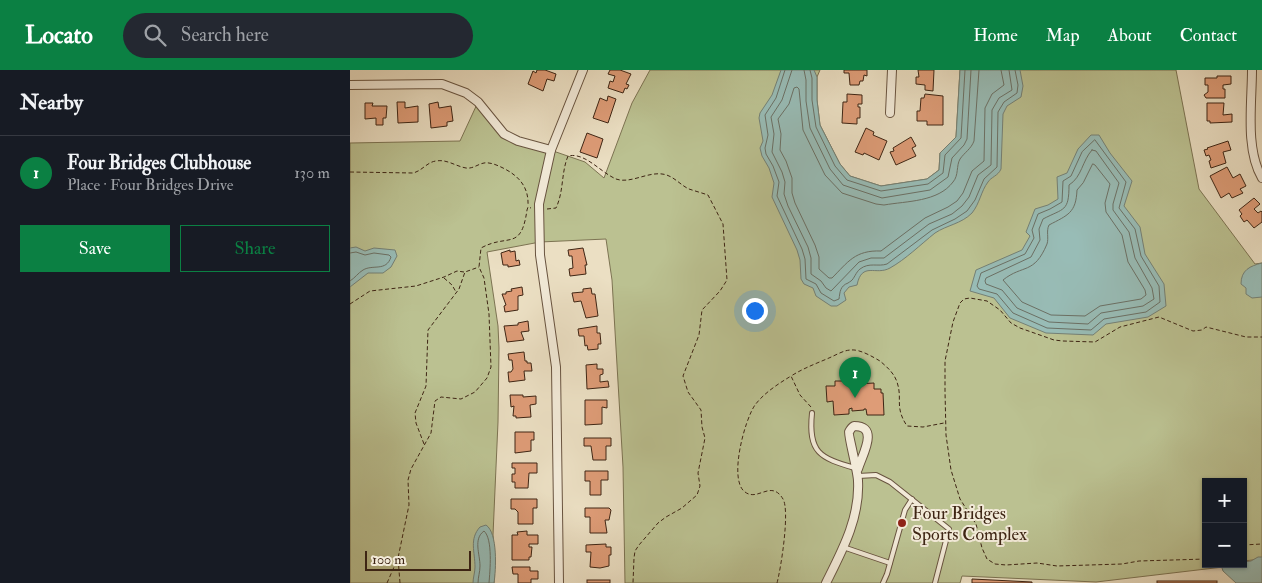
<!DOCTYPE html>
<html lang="en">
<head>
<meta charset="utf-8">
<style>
	:root { --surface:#171b24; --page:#242831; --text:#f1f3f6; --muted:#9ea1a6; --line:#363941; --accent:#0b8043 }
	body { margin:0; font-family:"IM FELL Double Pica",serif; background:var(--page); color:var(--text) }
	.controls { position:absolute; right:15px; bottom:15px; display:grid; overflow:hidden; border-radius:0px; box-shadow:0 1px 4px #0004 }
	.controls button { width:45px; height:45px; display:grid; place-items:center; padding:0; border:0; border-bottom:1px solid var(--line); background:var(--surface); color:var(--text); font:25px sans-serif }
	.scale { position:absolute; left:15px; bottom:12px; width:106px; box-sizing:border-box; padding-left:5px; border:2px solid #3e2514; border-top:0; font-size:14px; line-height:18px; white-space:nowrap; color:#3e2514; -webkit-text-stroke:4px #f2ead8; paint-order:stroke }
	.you { position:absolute; left:404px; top:240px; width:18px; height:18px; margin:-12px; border:4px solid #fff; border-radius:50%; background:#1a73e8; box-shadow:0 0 0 8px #1a73e833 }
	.badge { display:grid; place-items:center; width:32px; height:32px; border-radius:50%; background:var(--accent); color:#fff; font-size:16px; font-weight:700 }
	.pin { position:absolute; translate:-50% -41px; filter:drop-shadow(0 1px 2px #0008) }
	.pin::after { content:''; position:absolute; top:26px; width:18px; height:15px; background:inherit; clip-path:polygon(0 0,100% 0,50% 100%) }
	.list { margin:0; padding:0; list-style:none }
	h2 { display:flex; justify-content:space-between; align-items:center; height:65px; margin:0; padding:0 20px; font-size:21px }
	h2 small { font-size:16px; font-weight:400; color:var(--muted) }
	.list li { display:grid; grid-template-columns:32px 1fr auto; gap:15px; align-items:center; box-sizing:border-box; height:75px; padding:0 20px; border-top:1px solid var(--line) }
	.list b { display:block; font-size:19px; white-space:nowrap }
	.list p { margin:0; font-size:16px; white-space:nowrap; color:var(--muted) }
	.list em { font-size:16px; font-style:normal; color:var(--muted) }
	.actions { display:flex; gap:10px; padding:15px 20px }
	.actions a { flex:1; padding:11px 0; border:1px solid var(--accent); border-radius:0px; text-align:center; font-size:18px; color:var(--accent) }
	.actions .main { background:var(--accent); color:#fff }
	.icon { flex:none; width:28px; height:28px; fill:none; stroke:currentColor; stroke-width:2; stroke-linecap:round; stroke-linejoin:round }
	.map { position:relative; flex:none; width:912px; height:513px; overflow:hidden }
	header { display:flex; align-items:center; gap:30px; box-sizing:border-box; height:70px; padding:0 25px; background:var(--accent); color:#fff }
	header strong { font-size:24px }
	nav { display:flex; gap:28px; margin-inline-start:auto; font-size:18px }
	.search { width:350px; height:45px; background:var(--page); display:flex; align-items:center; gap:12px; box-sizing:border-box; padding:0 18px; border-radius:28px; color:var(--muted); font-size:19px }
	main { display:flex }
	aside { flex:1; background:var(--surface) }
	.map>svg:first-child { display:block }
</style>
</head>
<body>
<header>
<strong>Locato</strong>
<div class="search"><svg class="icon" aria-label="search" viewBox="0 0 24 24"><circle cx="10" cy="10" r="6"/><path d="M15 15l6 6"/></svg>Search here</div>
<nav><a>Home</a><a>Map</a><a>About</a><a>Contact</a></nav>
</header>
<main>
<aside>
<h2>Nearby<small></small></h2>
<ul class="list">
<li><span class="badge">1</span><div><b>Four Bridges Clubhouse</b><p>Place · Four Bridges Drive</p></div><em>130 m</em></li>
</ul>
<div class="actions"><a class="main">Save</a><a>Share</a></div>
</aside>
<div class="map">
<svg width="912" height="513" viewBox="0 0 912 513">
	<rect width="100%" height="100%" fill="#ebdfc3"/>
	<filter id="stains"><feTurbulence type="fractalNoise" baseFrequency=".004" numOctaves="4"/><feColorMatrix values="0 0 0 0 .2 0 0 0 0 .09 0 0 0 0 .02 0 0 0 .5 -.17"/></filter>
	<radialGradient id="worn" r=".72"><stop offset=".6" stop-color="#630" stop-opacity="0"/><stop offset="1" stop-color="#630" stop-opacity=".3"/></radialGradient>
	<path fill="#bbc191" stroke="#7c7352" d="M300 0H470L467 7V30L470 55 490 94 500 106 531 116 577 109 589 100 590 83 606 67 610 0H826L849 119 905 194 912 193V489L893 491V412H856V494H882L873 497 746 512 612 506 610 513H275L273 397 262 210 256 169 190 172 137 182 148 256 149 278 148 352 143 465 145 491 144 513H0V73L110 71 128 32 154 64 235 92 254 108 282 33Z"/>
	<g fill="#98bcb6" stroke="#748075">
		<path d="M431 0H464L467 7V30L470 55 490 94 500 106 531 116 577 109 589 100 590 83 606 67 610 0H670L673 16 671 27 657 36 653 44 651 99C648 106 641 107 638 112 631 121 630 133 622 143 611 154 597 155 585 163 570 175 556 189 540 198 526 206 512 191 507 215L499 217 494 223 496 230 487 236H481L466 226 463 218 454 214 451 209 450 190 447 180 422 127 424 113 419 98 412 86 410 78 413 71 409 48 410 43 422 25Z"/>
		<path d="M741 65H749L760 83 782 111 774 136 790 157 795 184 814 214 816 236 798 247 756 254 743 265 696 263 660 248 644 228 620 221 626 200 672 180 680 166 676 162 685 139 698 135 708 129 707 107 717 103 728 79Z"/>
		<path d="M6 177 15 181 24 178 45 180 47 186 41 197 33 203H18L0 217V178Z"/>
		<path d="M912 193V227L902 228 896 224V218L891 214C891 200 900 196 912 193Z"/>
		<path d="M136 455C148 463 146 500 144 513H123C123 508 125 502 125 497 125 482 119 469 130 457Z"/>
		<path d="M908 487H912V513H886L873 501 872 498 874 494H893V492L901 491Z"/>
	</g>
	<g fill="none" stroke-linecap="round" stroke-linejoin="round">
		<g stroke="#6b7065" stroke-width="1">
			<path d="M435 0 426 28 415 45 418 65 415 78 416 84 423 96 429 112 427 126 452 179 455 189 456 209 466 214 471 223 484 231 489 229C490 222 490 216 498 213 499 212 500 212 501 211 504 209 506 202 510 199 519 192 528 197 537 194L582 160 605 149 617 141 625 130 634 109 647 97 648 42 654 32 667 23 668 15 665 0"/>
			<path d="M442 0 432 30 421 47 424 64 422 82 432 102 435 112 434 124 438 136 458 177 461 188V204L471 211 476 218 481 221 509 192 521 188H534L579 154 602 144 612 136 619 127 628 105 641 95 642 40 649 28 662 20 659 0"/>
			<path d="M454 0 456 10V31L460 58 480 99 493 115 532 128 580 120 598 107 602 88 614 75 617 69 621 0"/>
			<path d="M460 0 462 8V30L466 57 485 96 497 110 531 121 578 114 593 103 595 85 611 68 615 0"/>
			<path d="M629 0 624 71C621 79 615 82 610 89 606 96 609 105 603 112 588 132 557 131 534 135L526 134 492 123 475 105 453 60 449 19 447 17 444 18 439 34 428 49 431 64 430 80 436 91 442 108V123L445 133 465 175 469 187V199L479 208H482C498 192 505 180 531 181L575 148 598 137 607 131 613 123 622 101 634 91 635 38 642 24 654 15 651 0"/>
			<path d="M745 70 776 112 769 138 785 159 791 186 809 216 810 232 796 242 754 249 741 260 697 258 663 243 647 224 629 219 627 216 631 203 675 184 684 168 682 160 688 144 700 139 712 132 713 111 721 106 732 82Z"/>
			<path d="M742 80 746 81 769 113 763 134V140L779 162 785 188 802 218 804 229 793 236 751 243 738 254 699 252 667 238 652 220 636 214 635 211 636 208 681 187 690 170 689 159 693 149C714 138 719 142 719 115 732 107 732 91 742 80Z"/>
			<path d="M743 94 745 95 760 114 755 133 756 142 772 165 778 192 795 220 796 225 791 229 750 236 735 246 701 245 672 232 653 210C673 194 684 205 697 174 699 168 696 161 699 155 718 145 726 143 727 120L733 113Z"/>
			<path d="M0 183 6 182 15 185 24 183 39 185 41 187C36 202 23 194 13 200 8 203 5 208 0 211"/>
			<path d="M128 513C128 507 130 502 130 496 130 484 123 469 134 461 143 469 140 501 139 513"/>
		</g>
	</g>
	<g fill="#de9c77" stroke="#3e2514">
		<path d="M187 0H195L206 4 204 11 197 9 193 21 178 14 183 1 186 3Z"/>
		<path d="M260 0H270L281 4 276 14 279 15 277 19 275 18 273 23 258 18 260 11 263 12 265 6 258 4Z"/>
		<path d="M494 0H517V6L514 5 513 11H510L509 15H500L499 3H494Z"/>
		<path d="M568 0H584L583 21 575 20V15L566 14V7H569Z"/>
		<path d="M867 6H881V14L873 15V19H875V28H856L854 25 858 22V15H855V8H867Z"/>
		<path d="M497 24 512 25V34H508V37H510V48H507V54L492 53 493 32H497Z"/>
		<path d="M575 24 593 26V55H577V51H567V41H570L571 28H574Z"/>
		<path d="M258 26 266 29 258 53 243 48 250 28 257 31Z"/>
		<path d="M47 32H55V38L68 36V52L48 53Z"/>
		<path d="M88 32 89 38 101 36 103 51 97 52V56L81 58 79 34Z"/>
		<path d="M15 33H23L22 36H37L36 48H33V55H26V48L15 49Z"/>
		<path d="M857 33H874L873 45 882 44V52L860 53V51H857Z"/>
		<path d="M516 58 524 62 523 65 537 71 529 90 514 83 513 85 505 82Z"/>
		<path d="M237 63 253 69 247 88 230 82Z"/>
		<path d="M561 67 566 76 562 78 566 86 546 95 540 82 544 81 543 78Z"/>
		<path d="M878 71 881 80 873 82 876 93 861 98 859 91 861 90 859 85 856 86 854 80 858 79 857 78Z"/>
		<path d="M877 97 883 108 890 104 896 116 890 119 893 123 882 128 879 123 871 128 860 106Z"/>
		<path d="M904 128 910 134 904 139 908 143 911 141 912 142V152L904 158 897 150 894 152 890 146 892 144 889 140Z"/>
		<path d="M233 178 237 195H235L236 204 220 206 219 199 223 198 222 186H219L218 180Z"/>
		<path d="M160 180V182L165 181 166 191 169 190 170 195 158 197V195H153L151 183Z"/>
		<path d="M172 217 173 225 168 226V240L155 242 154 236 156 235 152 224H156V222L162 221 161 219Z"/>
		<path d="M241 218 242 224H245L248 246 236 248 231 231 224 232 222 223 233 222V219Z"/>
		<path d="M178 251 179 261 171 262 174 270 157 272 154 256 168 255V253Z"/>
		<path d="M247 256V263H250L251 274H248V279L238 280 237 275 235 276 234 266H229L228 259Z"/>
		<path d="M174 282 175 291H177V293H181L182 301H174L175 310 159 312 158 302H161L163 299 162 290H159L158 284Z"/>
		<path d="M247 294V299H253V304L250 305V312L258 311 259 317 237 319 236 295Z"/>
		<path d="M485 311H506V314L524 313V319H531V323H533L534 345H517L516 339H514V340L502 341V338L499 339V344L484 345 483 331 477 332 476 316H485Z"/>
		<path d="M160 325H173V327L186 326V334L180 335 181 347 166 348V346H163L164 336 161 337Z"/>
		<path d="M235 330H257V338L252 337V354L235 355Z"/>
		<path d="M165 362H184V370H181V381L165 383Z"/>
		<path d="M234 368H261V376H256V390H243L241 376H234Z"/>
		<path d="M162 393H187V403H179L178 418H165V412H162V404H165V398H162Z"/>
		<path d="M235 401H258V410H251V425H240V411H235Z"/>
		<path d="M161 429H187V438H183V454H168V442L165 439H161Z"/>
		<path d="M235 438H259L261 440 259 450H255L257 463H240V447H235Z"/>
		<path d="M177 461V465H188V474H179V477H182L181 487H179V490H162V465H168L167 462Z"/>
		<path d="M256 474V477H261V485H259V496L250 498 240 497 241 482H236V475Z"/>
		<path d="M162 497H180V501H188V509H181V513H168V504H163Z"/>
		<path d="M622 509 682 512V513H622Z"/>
		<rect x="237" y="510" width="23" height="3"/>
		<rect x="807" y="511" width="60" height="2"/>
	</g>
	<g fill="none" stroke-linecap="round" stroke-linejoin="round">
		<g stroke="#695440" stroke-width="6">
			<g id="service">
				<path d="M462 343C458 383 470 388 505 398"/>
				<path d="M508 406 526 405 540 412 599 459 585 513"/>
				<path d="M493 477 540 493"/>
				<path d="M533 513 537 504 555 440 562 429"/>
			</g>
		</g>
		<g stroke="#695440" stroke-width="10">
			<g id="minor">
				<path d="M902 0C902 33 895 79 912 108"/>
				<path d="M0 15 92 14 116 23 128 32 154 64 168 71 201 80"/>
				<path d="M540 43 542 0"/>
				<path d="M209 513 206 297 190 185 189 134 201 80 233 0"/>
				<path d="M476 513C492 481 510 448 508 411 508 402 498 365 499 362 500 360 502 357 504 356 530 356 512 385 508 399"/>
			</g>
		</g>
		<g stroke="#3e2514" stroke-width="1" stroke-dasharray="4 2.5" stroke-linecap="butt">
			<path d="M0 102 63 103C72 101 77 92 86 91 97 89 105 96 116 98 123 99 128 94 134 93 140 92 147 95 153 98 169 106 179 117 178 136"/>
			<path d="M197 139 206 138C214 121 211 103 218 86 235 82 250 102 266 109 280 114 297 102 312 104 323 105 330 115 339 119 345 121 352 123 358 125L373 154 377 210 370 221 352 240 349 265 333 306 338 322 351 340 352 357 355 368 348 403 350 416 347 425 340 431 332 438 316 447 308 453 289 475 285 481 284 488 283 513"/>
			<path d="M94 208 102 215 106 222"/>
			<path d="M0 234 20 221 66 216 94 207 107 201 114 202"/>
			<path d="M461 337 450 325 441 306C454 298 465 294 479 288 486 285 494 280 501 280 510 279 523 287 530 291 537 297 544 303 547 312 553 330 544 336 557 356L573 357 594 353"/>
			<path d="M74 374 66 353 65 343 76 316 78 260 109 219 115 202 129 197"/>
			<path d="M893 475 912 474"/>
			<path d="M856 489 789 491 772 494 707 496 687 493 656 495 645 494 637 489 632 478 626 454 610 429 601 400 596 365 595 321V291L603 252 610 233 614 229 620 228 637 231 650 240 661 253 670 258 704 270 713 271 745 272 770 257 809 247 843 261 852 260 856 257 896 267H912"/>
			<path d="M37 513 48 488"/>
			<path d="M50 513 48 488 59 435 58 410 61 399 81 363 85 331 91 327 111 329 125 322 137 308 141 297 139 244 134 208 129 197 131 178C158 163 171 182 177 140L178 137 181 138"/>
			<path d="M427 513C431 498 440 441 433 429 421 409 408 432 395 422 378 410 395 349 405 335 414 323 428 314 441 306"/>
		</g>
		<use href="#service" stroke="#f2ead8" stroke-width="4"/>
		<use href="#minor" stroke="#f2ead8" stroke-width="8"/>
	</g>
	<circle fill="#8f2418" stroke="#f2ead8" stroke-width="2" cx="552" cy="453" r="5"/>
	<g text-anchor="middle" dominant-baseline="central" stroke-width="4" stroke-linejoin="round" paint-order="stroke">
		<g font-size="18" fill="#3e2514" stroke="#f2ead8" text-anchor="start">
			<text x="562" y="443">Four Bridges<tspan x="562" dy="21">Sports Complex</tspan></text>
		</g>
	</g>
	<rect width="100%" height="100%" filter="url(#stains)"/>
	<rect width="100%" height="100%" fill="url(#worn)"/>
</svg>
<div class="controls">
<button>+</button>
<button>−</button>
</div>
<div class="scale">100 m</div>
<div class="you"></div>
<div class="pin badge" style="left:505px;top:328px">1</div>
</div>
</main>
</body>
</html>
